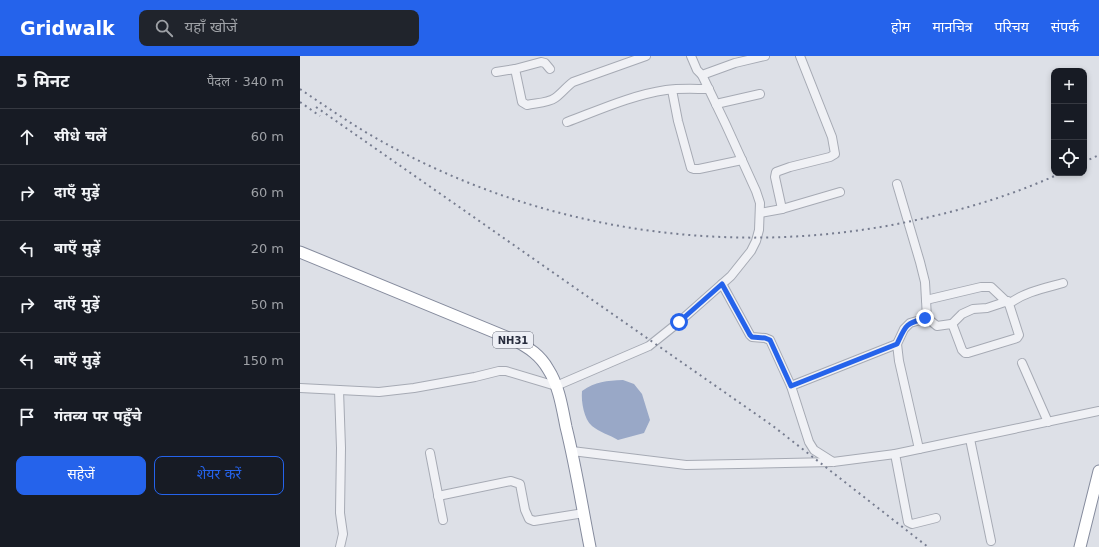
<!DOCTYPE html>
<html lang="hi">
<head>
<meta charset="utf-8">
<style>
	:root { --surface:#171b24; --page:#20242c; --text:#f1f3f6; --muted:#9ea1a6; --line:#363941; --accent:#2563eb }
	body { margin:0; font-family:"DejaVu Sans","Noto Sans Devanagari",sans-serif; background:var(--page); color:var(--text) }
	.controls { position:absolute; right:12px; top:12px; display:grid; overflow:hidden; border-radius:8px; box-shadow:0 2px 6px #0003 }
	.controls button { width:36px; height:36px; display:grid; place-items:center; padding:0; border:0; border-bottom:1px solid var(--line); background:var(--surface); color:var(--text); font:20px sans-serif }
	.stop { position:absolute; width:12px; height:12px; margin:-9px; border:3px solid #2563eb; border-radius:50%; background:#fff }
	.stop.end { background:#2563eb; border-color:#fff; box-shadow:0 1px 4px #0008 }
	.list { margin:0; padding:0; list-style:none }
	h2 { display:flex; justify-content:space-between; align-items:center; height:52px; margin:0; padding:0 16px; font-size:17px }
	h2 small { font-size:13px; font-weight:400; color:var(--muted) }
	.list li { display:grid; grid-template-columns:26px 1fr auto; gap:12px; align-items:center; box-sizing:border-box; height:56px; padding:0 16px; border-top:1px solid var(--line) }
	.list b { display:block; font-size:15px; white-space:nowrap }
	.list em { font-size:13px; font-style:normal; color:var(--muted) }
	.actions { display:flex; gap:8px; padding:12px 16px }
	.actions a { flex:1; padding:9px 0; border:1px solid var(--accent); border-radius:8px; text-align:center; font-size:14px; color:var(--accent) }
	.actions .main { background:var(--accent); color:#fff }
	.icon { flex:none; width:22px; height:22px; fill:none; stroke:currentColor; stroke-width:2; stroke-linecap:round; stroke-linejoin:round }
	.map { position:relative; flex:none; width:799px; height:491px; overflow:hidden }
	header { display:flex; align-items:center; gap:24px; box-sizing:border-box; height:56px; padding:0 20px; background:var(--accent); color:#fff }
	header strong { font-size:19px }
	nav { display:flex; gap:22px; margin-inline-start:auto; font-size:14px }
	.search { width:280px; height:36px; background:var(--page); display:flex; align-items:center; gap:10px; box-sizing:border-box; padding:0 14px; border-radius:8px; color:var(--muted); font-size:15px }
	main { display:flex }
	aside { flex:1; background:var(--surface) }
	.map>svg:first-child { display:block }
</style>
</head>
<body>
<header>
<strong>Gridwalk</strong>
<div class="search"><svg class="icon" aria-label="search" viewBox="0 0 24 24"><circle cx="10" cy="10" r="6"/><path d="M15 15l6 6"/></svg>यहाँ खोजें</div>
<nav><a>होम</a><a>मानचित्र</a><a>परिचय</a><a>संपर्क</a></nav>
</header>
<main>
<aside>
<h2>5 मिनट<small>पैदल · 340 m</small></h2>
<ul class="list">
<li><svg class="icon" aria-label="ahead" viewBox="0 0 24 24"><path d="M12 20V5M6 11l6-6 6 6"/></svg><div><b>सीधे चलें</b></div><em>60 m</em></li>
<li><svg class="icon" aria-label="right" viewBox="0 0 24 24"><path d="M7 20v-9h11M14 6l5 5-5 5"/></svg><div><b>दाएँ मुड़ें</b></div><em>60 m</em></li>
<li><svg class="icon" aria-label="left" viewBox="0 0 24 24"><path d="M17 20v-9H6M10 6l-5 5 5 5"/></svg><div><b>बाएँ मुड़ें</b></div><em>20 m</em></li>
<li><svg class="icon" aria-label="right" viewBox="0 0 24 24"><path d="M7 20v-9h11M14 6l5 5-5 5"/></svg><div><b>दाएँ मुड़ें</b></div><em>50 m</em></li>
<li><svg class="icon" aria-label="left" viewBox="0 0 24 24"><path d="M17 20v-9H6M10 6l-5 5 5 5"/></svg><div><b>बाएँ मुड़ें</b></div><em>150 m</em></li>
<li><svg class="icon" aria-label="arrive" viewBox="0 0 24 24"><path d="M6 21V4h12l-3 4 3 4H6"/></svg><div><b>गंतव्य पर पहुँचे</b></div></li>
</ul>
<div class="actions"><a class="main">सहेजें</a><a>शेयर करें</a></div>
</aside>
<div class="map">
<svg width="799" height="491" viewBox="0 0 799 491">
	<rect width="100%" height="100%" fill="#dde0e7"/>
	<path fill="#99a8c7" d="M323 324 334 328 342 338 350 364 344 377 318 384C310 379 299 376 292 370 284 363 281 346 282 335 296 325 306 325 323 324Z"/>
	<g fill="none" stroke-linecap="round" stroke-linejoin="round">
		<g stroke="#a6aab4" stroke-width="10">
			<g id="minor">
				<path d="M391 0 397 14 402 19 435 7 465 0"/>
				<path d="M215 13 241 6 245 7 250 13"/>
				<path d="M196 16 215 13 222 46 227 49C236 47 248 47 255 42 262 37 266 31 273 26L346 0"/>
				<path d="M372 34 378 65 391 112 394 113H399L442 104"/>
				<path d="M416 48 460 38"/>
				<path d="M267 66C299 54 332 39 366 34 380 32 395 33 409 33"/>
				<path d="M597 128 620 206 625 226 627 262"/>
				<path d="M482 153 475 121 476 116 490 111 530 101 535 98 532 81 500 0"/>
				<path d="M460 157 482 153 540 136"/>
				<path d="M422 228 450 279 452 281 465 282 470 284 491 330"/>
				<path d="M626 244 681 231H691L709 248"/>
				<path d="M652 268 662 258 673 253 687 252 708 245"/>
				<path d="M722 307 748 366"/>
				<path d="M0 332 79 336 114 332 175 321 199 315H206L256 330 349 290 379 266 431 220 451 195 456 185 459 174 460 147 456 135 426 69 402 19"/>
				<path d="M39 334 41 392 40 457 43 478 40 491"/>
				<path d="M670 383 691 485"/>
				<path d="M619 393 599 305 597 288 604 273 610 267 627 262 637 270 651 268 653 270 662 294 665 297H668L717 282 719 279 718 276 709 248C724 236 745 232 763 227"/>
				<path d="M272 395 386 409 533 406 595 398 799 355"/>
				<path d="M130 397 143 464"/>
				<path d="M595 398 608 466 612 468 636 462"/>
				<path d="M533 406 514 394 509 386 491 330 597 288"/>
				<path d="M138 440 211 425 220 428 225 454 229 463 234 465 284 457"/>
			</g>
		</g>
		<g stroke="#858b9d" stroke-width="13">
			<g id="highway">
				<path d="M0 196 216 285C229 292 240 299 248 313 259 330 262 351 266 371 276 411 282 451 290 491"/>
				<path d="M780 491 799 415"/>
			</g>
		</g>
		<use href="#minor" stroke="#f0f1f5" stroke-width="8"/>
		<use href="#highway" stroke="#fff" stroke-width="11"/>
		<g stroke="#777d90" stroke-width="2" stroke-dasharray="2 4" stroke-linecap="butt">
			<path d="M0 33C22 48 44 63 67 77 226 170 411 202 592 169 649 158 707 142 761 117"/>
			<path d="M0 46 20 60"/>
			<path d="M16 51 473 370 628 491"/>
			<path d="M784 106 799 99"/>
		</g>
	</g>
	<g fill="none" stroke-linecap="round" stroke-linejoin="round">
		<path stroke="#2563eb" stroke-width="5" d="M379 266 422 228 450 279 452 281 465 282 470 284 491 330 597 288C606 269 605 268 625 262"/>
	</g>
	<g text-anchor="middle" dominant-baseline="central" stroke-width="3.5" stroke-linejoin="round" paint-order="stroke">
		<rect fill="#edeff5" stroke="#626674" stroke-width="1" x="193" y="276" width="40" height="16" rx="3"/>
		<g font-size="10" font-weight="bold" fill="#272c3d">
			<text x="213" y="284">NH31</text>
		</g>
	</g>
</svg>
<div class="controls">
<button>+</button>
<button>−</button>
<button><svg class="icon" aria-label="locate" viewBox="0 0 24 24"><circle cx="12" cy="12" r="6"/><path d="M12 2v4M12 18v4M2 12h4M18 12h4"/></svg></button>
</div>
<div class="stop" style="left:379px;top:266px"></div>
<div class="stop end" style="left:625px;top:262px"></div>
</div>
</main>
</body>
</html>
